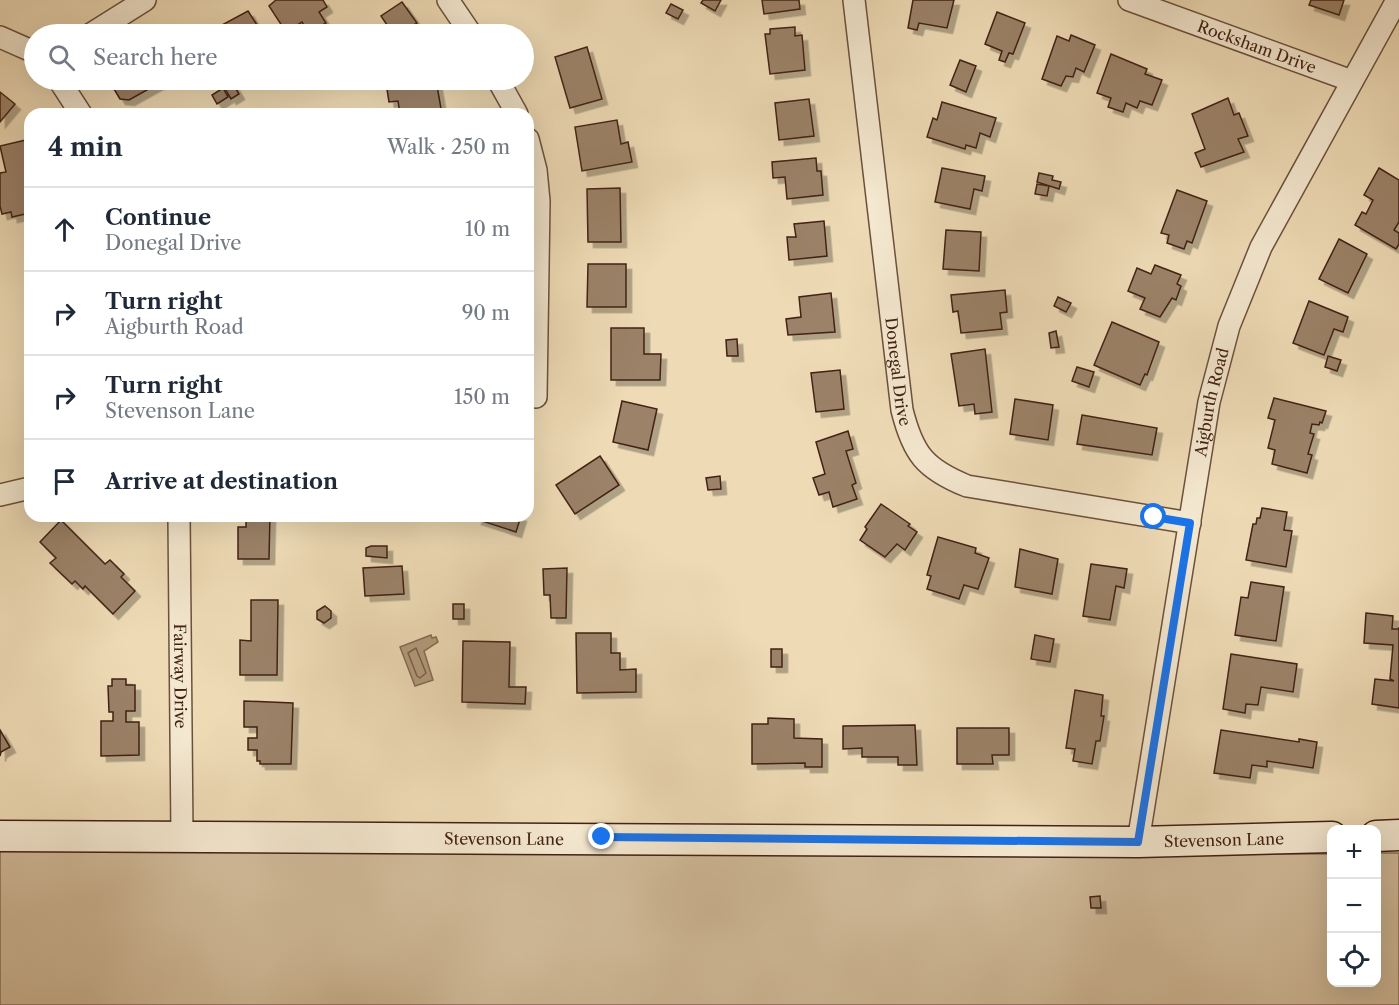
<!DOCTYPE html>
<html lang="en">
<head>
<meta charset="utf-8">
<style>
	:root { --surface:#fff; --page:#f6f6f7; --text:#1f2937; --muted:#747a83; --line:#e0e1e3 }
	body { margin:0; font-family:"Libre Caslon Text",serif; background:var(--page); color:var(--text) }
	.controls { position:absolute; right:18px; bottom:18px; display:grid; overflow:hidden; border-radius:12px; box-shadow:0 6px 24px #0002 }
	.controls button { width:54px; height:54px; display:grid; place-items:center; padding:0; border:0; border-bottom:2px solid var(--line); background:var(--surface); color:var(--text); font:30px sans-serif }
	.stop { position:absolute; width:18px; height:18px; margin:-14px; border:4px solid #1a73e8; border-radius:50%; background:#fff }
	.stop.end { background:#1a73e8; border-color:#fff; box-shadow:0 2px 6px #0008 }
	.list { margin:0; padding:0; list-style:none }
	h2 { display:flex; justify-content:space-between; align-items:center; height:78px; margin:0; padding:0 24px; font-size:26px }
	h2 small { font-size:20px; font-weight:400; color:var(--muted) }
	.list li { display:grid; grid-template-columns:39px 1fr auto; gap:18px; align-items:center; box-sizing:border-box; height:84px; padding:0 24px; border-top:2px solid var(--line) }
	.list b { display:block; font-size:22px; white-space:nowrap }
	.list p { margin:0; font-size:20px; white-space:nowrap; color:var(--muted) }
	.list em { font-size:20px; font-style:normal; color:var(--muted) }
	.icon { flex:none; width:33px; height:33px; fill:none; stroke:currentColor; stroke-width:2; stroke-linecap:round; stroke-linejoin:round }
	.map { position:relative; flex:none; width:1399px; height:1005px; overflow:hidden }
	.search { position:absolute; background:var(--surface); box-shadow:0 6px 24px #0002; left:24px; top:24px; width:510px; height:66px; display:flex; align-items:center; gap:15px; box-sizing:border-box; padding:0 21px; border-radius:33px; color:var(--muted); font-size:22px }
	.panel { position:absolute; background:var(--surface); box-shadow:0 6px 24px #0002; left:24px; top:108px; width:510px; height:414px; border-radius:18px }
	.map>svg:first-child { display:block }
</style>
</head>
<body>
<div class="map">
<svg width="1399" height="1005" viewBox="0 0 1399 1005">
	<defs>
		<filter id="shadow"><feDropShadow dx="5.5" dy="5.5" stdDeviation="0" flood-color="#0004"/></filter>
	</defs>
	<rect width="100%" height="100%" fill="#eedbb6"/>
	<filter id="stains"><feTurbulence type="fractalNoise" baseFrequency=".00333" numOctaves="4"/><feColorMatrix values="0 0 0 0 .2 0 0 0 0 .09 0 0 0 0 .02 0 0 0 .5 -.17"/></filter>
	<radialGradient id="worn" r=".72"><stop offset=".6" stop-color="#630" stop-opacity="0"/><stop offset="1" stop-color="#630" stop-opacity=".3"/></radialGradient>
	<path fill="#d1bb9a" stroke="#8a6e57" stroke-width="1.5" d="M0 850 1331 854 1332 982H1376L1377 853H1399V1005H0Z"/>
	<path fill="#b49c7f" stroke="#866b54" stroke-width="1.5" d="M431 635 432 638 436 637 438 642 424 651 433 680 415 686 400 647Z"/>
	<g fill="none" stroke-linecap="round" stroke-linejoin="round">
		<path stroke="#7b5e4a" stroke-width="1.5" d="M416 648 426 673 420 678 417 676 408 653Z"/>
	</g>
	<g fill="#9b8268" stroke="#422114" stroke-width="1.5" filter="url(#shadow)">
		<path d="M276 0H323L327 7 319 12 326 23 309 33 302 22 286 32 269 6Z"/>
		<path d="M703 0H721L715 11 701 3Z"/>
		<path d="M762 0H799L800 9 764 14Z"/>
		<path d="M913 0H954L947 28 919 23 917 30 908 28Z"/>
		<path d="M1311 0H1344L1339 15 1309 5Z"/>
		<path d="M402 2 417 23 400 34H393L381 16Z"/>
		<path d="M671 4 683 10 678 19 666 13Z"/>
		<path d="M248 11 263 34H211L221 28 220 26Z"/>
		<path d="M997 12 1025 23 1013 54 1009 53 1005 62 999 60 1002 51 985 44Z"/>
		<path d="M795 27V36L802 35 805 70 770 74 765 34H770V29Z"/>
		<path d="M1071 35 1095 45 1084 72 1076 68 1073 77 1066 76 1061 86 1042 79 1057 36 1069 41Z"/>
		<path d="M587 47 602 99 570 108 555 57Z"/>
		<path d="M1111 54 1147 69 1145 74 1162 80 1152 105 1140 101 1137 108 1126 103 1123 112 1108 107 1111 98 1097 93Z"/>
		<path d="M960 60 976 66 966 92 950 85Z"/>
		<path d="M115 80H165L129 100 120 99 114 89Z"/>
		<path d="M404 80H436L442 114H400L398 101 389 102 386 83Z"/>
		<path d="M232 82 239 94 231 99 224 87Z"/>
		<path d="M223 88 228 97 217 104 212 95Z"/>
		<path d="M0 92 15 104 0 122Z"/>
		<path d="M1228 98 1234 115 1239 113 1248 136 1238 139 1244 152 1201 167 1195 153 1205 149 1192 114Z"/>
		<path d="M809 99 814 136 779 140 775 103Z"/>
		<path d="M942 102 996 118 990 137 980 133 976 148 966 145 965 149 927 137 933 118 937 120Z"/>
		<path d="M617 120 621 144 628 142 632 162 582 171 575 127Z"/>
		<path d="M30 139V213L12 217 11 212 2 214 0 206V173L6 172 0 146Z"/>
		<path d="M816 158 817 171H821L823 195 787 199 785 177 773 178 772 162Z"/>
		<path d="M942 168 985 176 982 191 974 189 970 209 935 202Z"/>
		<path d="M1379 168 1399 180V222L1394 230 1399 233V244L1396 249 1355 225 1362 212 1366 214 1373 200 1364 195Z"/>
		<path d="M1039 173 1053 176 1052 180 1061 182 1059 189 1037 182Z"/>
		<path d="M1037 184 1049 186 1047 196 1035 194Z"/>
		<path d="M620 188 621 242H588L587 189Z"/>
		<path d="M1177 190 1207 201 1192 243 1187 241 1184 249 1167 243 1169 235 1161 233Z"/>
		<path d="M824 221 827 256 789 260 787 237H796L794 224Z"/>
		<path d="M946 230 981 232 979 271 943 269Z"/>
		<path d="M1339 239 1367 254 1348 293 1319 279Z"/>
		<path d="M588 264H626V307H587Z"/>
		<path d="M1155 265 1181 275 1177 284 1181 286 1176 300 1172 298 1160 317 1140 309 1145 298 1128 291 1137 268 1151 274Z"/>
		<path d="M1005 290 1007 312 1000 313 1002 329 961 333 958 311 953 312 951 295Z"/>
		<path d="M831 293 835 332 788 335 786 319 801 317 799 297Z"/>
		<path d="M1058 297 1071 303 1066 312 1054 306Z"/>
		<path d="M1309 301 1348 317 1343 332 1334 329 1324 355 1293 343Z"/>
		<path d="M1112 322 1159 342 1147 375 1145 374 1140 385 1094 365Z"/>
		<path d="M611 328H644V354H661L660 380H611Z"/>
		<path d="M1056 331 1059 347 1051 348 1049 333Z"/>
		<path d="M737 339 738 356H727L726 340Z"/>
		<path d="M985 349 992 412 975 414 974 404 959 406 951 354Z"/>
		<path d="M1328 356 1341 360 1337 371 1325 367Z"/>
		<path d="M1077 367 1094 372 1089 387 1072 381Z"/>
		<path d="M840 370 844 409 816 412 811 373Z"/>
		<path d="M1274 398 1326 411 1322 423 1320 422 1319 425 1312 424 1310 433 1314 434 1308 454 1312 455 1307 473 1272 464 1275 450 1268 448 1275 420 1268 418Z"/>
		<path d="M1015 399 1053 405 1048 440 1010 434Z"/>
		<path d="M622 401 657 409 648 450 613 442Z"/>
		<path d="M1082 415 1157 428 1152 455 1077 444Z"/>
		<path d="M848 431 853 449 846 451 856 483 852 485 857 499 833 507 829 492 819 495 813 478 825 474 816 442Z"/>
		<path d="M600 456 619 485 575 514 556 485Z"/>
		<path d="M720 476 721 489 708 490 706 478Z"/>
		<path d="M881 504 910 524 908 526 917 532 905 550 897 544 885 557 860 540 867 529 865 527Z"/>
		<path d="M1262 508 1287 512 1284 530 1292 531 1286 567 1246 560 1253 524H1256L1257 518H1260Z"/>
		<path d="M246 516H270L269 559H238V527H246Z"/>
		<path d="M477 516H521L516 532 476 519Z"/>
		<path d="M61 520 105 564 110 560 124 574 121 577 135 591 113 614 85 586 83 589 75 581 72 584 50 563 56 558 40 542Z"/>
		<path d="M938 537 976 548 975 553 989 558 978 589 964 585 959 599 927 589 931 576 927 575Z"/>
		<path d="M371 546H387V558L366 556V548Z"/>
		<path d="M1020 549 1058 559 1052 594 1015 587Z"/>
		<path d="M1091 564 1127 569 1124 588 1116 586 1110 620 1083 616Z"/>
		<path d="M402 566 404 594 365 596 363 568Z"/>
		<path d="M567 568 566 618H551L550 595H544L543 569Z"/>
		<path d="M1251 582 1284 587 1276 641 1235 635 1241 597 1248 598Z"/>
		<path d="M251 600H278L277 675H240V640L251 641Z"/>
		<rect x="453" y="604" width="11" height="15"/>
		<path d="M325 606 331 611V618L324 623 317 619V611Z"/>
		<path d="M1366 613 1393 616 1392 629H1399V627V708L1372 704 1375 679 1394 681 1390 679 1393 645 1364 643Z"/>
		<path d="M576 633H611V653H620V670L636 669V692L577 693Z"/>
		<path d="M1035 635 1054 639 1050 662 1031 659Z"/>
		<path d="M463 641 510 642 509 687H526L525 704 462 702Z"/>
		<rect x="771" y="649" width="11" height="18"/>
		<path d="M1231 654 1297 664 1293 692 1261 687 1258 705 1246 704 1245 713 1223 709Z"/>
		<path d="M112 679H126V685H135V711H126V722H139V755L101 756V721H113V712H109L108 686H112Z"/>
		<path d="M1075 690 1103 695 1101 716H1104L1100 741H1096L1092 764 1073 761 1075 749 1066 748Z"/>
		<path d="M244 701 293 703 291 764H260V761H257V750H248V738H257V727H244Z"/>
		<path d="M768 718 794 719V738L822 739V767H805V763L752 764V724H768Z"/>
		<path d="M915 725 917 765H898V757H862V748L843 749V726Z"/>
		<path d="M957 728H1009V755H992L993 764H957Z"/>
		<path d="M0 730 10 747 1 752 0 756Z"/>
		<path d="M1221 730 1299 742V739L1317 742 1313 768 1267 761V767L1252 765 1250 778 1214 773Z"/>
		<path d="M1100 896 1101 908H1091L1090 897Z"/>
	</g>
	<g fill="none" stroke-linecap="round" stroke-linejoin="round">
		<g stroke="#6d503c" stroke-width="24">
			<g id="street">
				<path d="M448 0 471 34"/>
				<path id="s1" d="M854 0 902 410C913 454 925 469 967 486L1190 523"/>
				<path id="s2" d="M1129 0 1352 81"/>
				<path d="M91 34 145 0"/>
				<path d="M0 37 34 52"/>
				<path d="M59 80 81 114"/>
				<path d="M498 80 517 114"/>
				<path d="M528 139 536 170 539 201 536 397"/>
				<path d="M0 495 30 488"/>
				<path id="s3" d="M179 516 182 836"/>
				<path id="s4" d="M1138 842 1209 402 1229 326 1261 247 1397 0"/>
			</g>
		</g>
		<g stroke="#422114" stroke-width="33">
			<g id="secondary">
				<path id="s5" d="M0 836 1138 842 1332 837"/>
				<path d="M1376 836 1399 835"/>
			</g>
		</g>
		<use href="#street" stroke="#f4e8d0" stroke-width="21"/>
		<use href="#secondary" stroke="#f4e8d0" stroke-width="30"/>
	</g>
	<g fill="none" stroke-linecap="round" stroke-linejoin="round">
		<path stroke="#1a73e8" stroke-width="8" d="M602 837 1138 842 1190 523 1154 517"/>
	</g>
	<g text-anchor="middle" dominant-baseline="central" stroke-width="4.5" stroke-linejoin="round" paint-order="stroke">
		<g font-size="16" fill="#422114" stroke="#f4e8d0">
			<text stroke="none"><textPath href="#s2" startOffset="136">Rocksham Drive</textPath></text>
			<text stroke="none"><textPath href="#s1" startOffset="374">Donegal Drive</textPath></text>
			<text stroke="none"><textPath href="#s4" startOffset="446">Aigburth Road</textPath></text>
			<text stroke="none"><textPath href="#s3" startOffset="160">Fairway Drive</textPath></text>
			<text stroke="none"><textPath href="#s5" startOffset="504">Stevenson Lane</textPath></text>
			<text stroke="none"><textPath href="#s5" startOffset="1224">Stevenson Lane</textPath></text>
		</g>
	</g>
	<rect width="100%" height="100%" filter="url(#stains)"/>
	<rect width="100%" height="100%" fill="url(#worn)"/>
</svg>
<div class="controls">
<button>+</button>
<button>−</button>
<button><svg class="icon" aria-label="locate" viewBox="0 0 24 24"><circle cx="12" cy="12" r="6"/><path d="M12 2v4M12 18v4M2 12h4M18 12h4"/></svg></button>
</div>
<div class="stop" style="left:1154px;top:517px"></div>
<div class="stop end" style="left:602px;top:837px"></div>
<div class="search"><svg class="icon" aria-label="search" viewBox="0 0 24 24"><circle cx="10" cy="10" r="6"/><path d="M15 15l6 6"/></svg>Search here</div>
<section class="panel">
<h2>4 min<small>Walk · 250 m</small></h2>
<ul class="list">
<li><svg class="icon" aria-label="ahead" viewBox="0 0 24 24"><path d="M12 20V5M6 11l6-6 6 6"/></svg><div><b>Continue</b><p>Donegal Drive</p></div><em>10 m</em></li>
<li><svg class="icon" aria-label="right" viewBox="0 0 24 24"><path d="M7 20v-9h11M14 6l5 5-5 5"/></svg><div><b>Turn right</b><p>Aigburth Road</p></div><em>90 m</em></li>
<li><svg class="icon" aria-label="right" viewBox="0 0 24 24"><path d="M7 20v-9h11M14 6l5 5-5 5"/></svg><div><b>Turn right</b><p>Stevenson Lane</p></div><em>150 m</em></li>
<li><svg class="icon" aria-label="arrive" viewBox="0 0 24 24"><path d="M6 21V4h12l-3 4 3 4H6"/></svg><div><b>Arrive at destination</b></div></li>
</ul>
</section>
</div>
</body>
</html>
